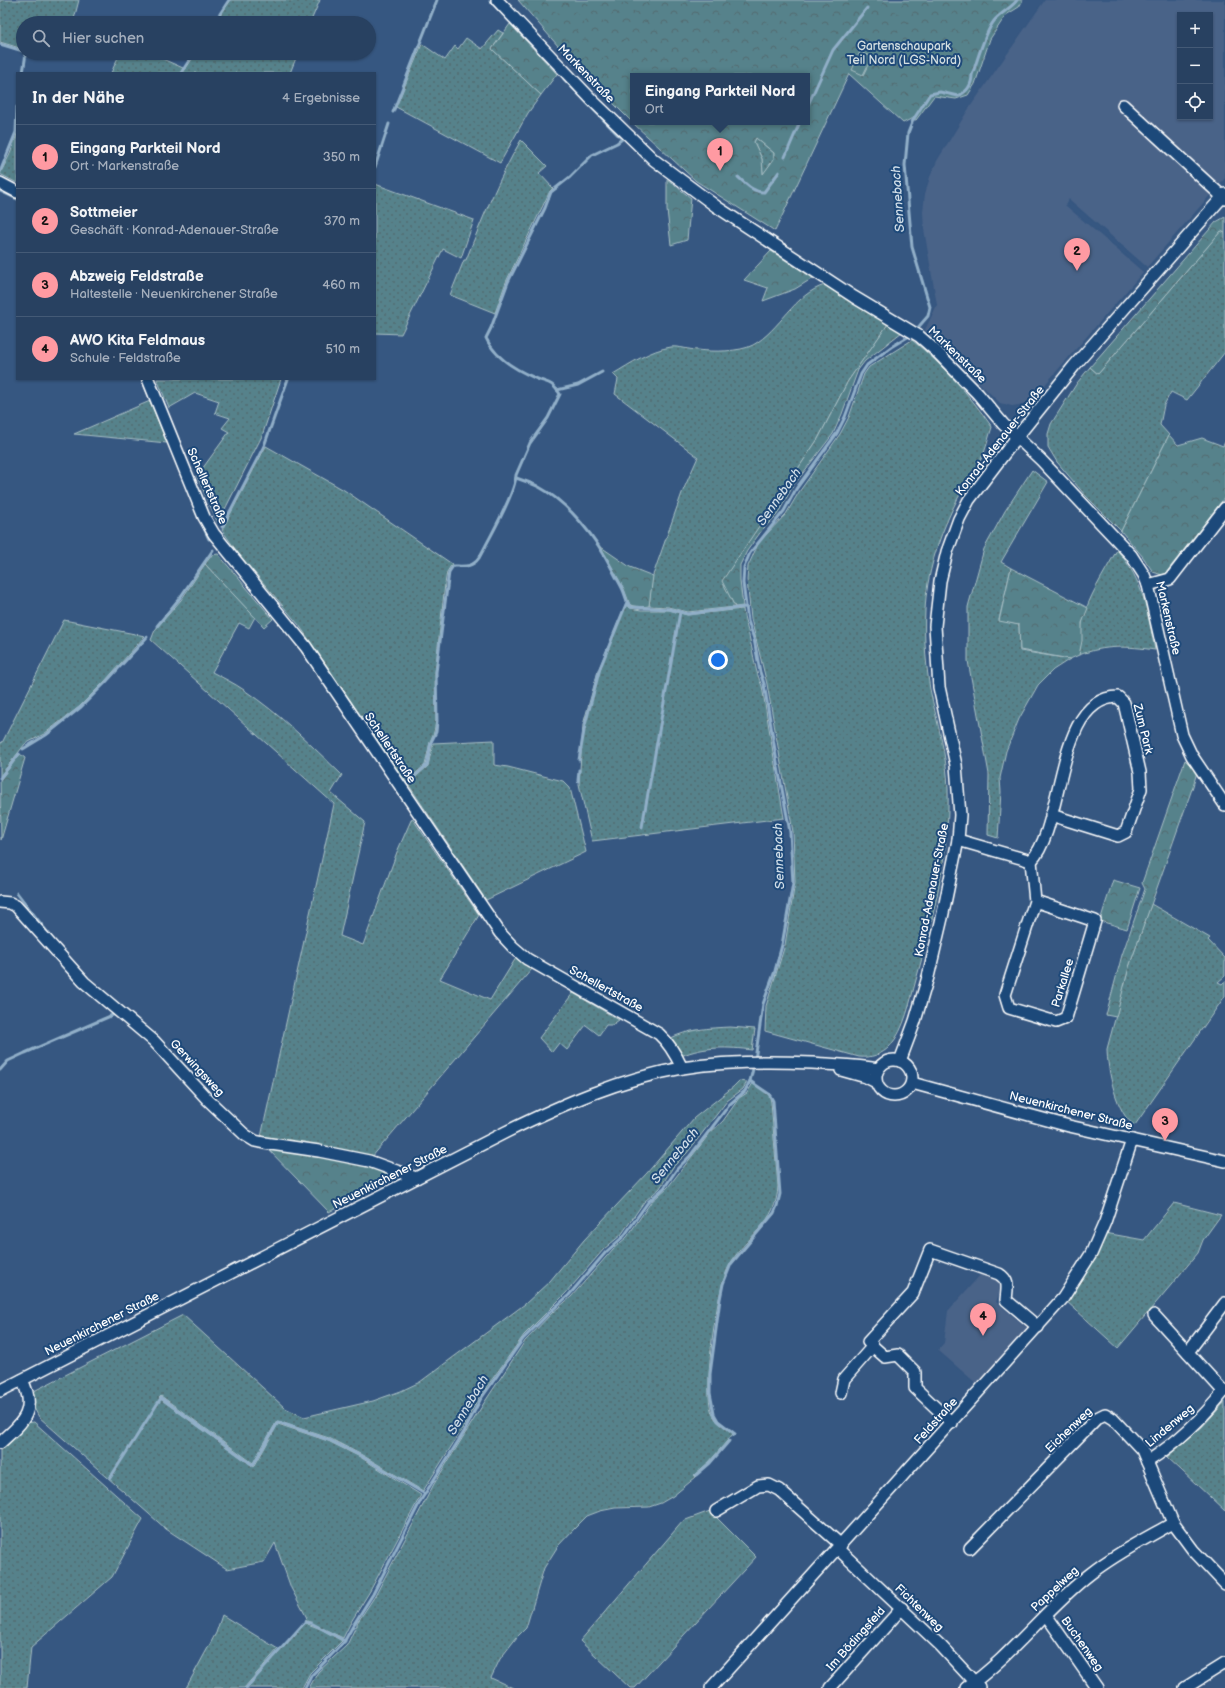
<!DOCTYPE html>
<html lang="de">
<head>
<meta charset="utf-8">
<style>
	:root { --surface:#284161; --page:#344c6a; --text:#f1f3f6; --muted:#a5afbd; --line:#445a76; --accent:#ff9aa2 }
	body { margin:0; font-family:"Balsamiq Sans",sans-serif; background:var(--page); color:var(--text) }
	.controls { position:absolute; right:12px; top:12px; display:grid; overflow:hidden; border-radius:0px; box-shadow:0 1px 3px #0004 }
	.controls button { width:36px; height:36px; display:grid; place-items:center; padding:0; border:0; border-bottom:1px solid var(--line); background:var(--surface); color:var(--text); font:20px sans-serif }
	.you { position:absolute; left:718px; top:660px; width:14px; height:14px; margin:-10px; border:3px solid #fff; border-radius:50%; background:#1a73e8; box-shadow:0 0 0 6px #1a73e833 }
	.badge { display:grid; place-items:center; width:26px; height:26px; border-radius:50%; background:var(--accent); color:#111; font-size:13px; font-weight:700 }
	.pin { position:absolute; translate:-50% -33px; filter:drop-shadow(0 1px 2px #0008) }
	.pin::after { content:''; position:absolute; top:21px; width:14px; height:12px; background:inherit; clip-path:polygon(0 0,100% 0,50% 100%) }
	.popup { position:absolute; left:630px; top:73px; width:180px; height:52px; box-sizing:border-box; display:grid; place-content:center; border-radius:0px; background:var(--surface); filter:drop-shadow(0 1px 3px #0005); font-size:13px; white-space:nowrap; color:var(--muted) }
	.popup b { font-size:15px; color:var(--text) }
	.popup::after { content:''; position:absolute; left:50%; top:100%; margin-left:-8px; border:8px solid transparent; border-top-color:var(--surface) }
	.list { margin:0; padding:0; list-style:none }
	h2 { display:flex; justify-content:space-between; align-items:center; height:52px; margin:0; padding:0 16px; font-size:17px }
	h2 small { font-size:13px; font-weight:400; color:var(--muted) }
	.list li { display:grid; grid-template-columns:26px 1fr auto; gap:12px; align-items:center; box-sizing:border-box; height:64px; padding:0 16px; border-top:1px solid var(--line) }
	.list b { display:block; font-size:15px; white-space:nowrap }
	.list p { margin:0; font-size:13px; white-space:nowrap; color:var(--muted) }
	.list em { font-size:13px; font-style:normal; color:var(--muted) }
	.icon { flex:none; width:22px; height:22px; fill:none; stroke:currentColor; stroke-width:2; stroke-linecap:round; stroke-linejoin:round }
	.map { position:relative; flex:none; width:1225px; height:1688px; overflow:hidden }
	.search { position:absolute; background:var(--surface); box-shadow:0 1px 3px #0004; left:16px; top:16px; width:360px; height:44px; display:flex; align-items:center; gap:10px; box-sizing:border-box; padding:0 14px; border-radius:22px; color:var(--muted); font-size:15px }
	.panel { position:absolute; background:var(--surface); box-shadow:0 1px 3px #0004; left:16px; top:72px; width:360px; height:308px; border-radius:0px }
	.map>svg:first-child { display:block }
</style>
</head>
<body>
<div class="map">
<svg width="1225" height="1688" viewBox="0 0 1225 1688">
	<defs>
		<pattern id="grass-dots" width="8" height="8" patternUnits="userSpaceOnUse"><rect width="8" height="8" fill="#56828b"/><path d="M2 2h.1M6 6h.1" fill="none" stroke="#526a6f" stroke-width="1.8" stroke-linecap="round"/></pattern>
		<pattern id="forest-crowns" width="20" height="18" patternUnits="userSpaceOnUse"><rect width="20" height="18" fill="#56828b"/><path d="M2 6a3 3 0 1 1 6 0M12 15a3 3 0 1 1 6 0" fill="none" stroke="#526a6f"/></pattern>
	</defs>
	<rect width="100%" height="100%" fill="#365781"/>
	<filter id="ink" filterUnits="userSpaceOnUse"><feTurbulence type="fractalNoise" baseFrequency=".025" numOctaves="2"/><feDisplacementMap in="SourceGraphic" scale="8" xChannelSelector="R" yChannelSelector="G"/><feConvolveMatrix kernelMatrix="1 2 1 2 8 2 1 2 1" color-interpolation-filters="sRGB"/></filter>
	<g filter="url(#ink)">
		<g fill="#4a6388" fill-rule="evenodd">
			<path d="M1045 0H1225V178L1147 267 1069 199 1065 205 1143 272 1035 396 1029 402 1019 405 1012 406 1000 403 925 330 937 305 924 229 923 212 925 194 930 177 937 161 968 110ZM1180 15H1210V117H1180Z"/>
			<path d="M982 1273 995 1278 999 1283 1001 1288 996 1302 1027 1328 977 1384 938 1350 944 1343 948 1311Z"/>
		</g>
		<g fill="url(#grass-dots)" stroke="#aac0c5">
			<path d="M0 0H79L73 23H23V49L0 42Z"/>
			<path d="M231 0H320L310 23H215Z"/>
			<path d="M498 30 503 33 492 49 541 95 528 113 500 163 396 107 422 44 445 60 455 46 458 49 466 38 482 49Z"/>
			<path d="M120 53H149L183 68 180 73H111Z"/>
			<path d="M196 53H298L290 73H183Z"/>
			<path d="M17 134V183L0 174 10 154Z"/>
			<path d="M756 138 774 153V159L763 175 762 159 754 142Z"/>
			<path d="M521 140 547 166 539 173 553 188 550 191 506 282 495 313 450 295 464 260H466C482 219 499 178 521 140Z"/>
			<path d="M375 184 474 220 461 258 443 249 401 334 375 333Z"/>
			<path d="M1221 231 1225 233V352L1187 400 1171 392 1164 405 1160 425 1169 435 1121 531 1085 495 1057 462 1048 447V434L1051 424 1077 383 1090 367 1098 374Z"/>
			<path d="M825 285 888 324 848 381 818 439 723 581 735 607 688 612 668 607 649 606 652 578 682 493 698 457 615 394 618 379 613 374C630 364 650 350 671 347 679 346 689 350 698 350 712 352 740 352 753 345 780 330 794 294 825 285Z"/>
			<path d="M912 340C943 365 969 394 992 427 989 436 987 445 984 453 977 469 966 483 958 498 942 529 930 562 926 597 923 627 925 660 930 689 937 723 947 755 948 789 950 853 933 919 916 980 910 1001 905 1029 890 1046 882 1055 870 1058 859 1057L765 1031 766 1006 785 945 795 882 793 832 767 684 751 619 747 580 748 566 759 542 786 514 799 492 840 434 849 417 864 374 869 367Z"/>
			<path d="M157 379H281L262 436 218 523 197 476 229 432 222 428 230 418 215 413 219 401 195 393 169 408Z"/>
			<path d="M150 401 167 443 74 434Z"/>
			<path d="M266 446 344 490 452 564 447 572 445 584 435 673 436 721 434 732 430 742 425 765 406 782 299 625 238 553 222 530Z"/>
			<path d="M1032 470 1048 482 1001 562 1011 568 999 620 1019 625 1020 651 1070 659 1053 670 1038 685 1019 719 1006 751 1000 778 1001 792 998 838 988 835 989 774 968 661V607L984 549 1005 511Z"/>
			<path d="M1117 550C1144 581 1147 611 1155 650 1128 646 1105 645 1079 655 1081 645 1081 634 1082 624 1086 600 1105 572 1117 550Z"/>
			<path d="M205 564 255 617 249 628 239 623 212 672C223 678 234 683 244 690 280 714 311 745 342 775L331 793 365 822 340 936 363 945 397 852 412 818 479 915 440 979 490 1000 516 958 532 969 371 1158 325 1146 261 1137 334 804 151 640 155 630 181 600Z"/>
			<path d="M626 603 630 608 641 610H669L687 615 743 609C744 620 748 629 750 640 754 656 755 671 762 686L784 818 592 841 579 784 583 725 598 671Z"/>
			<path d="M64 620 145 636 105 681 79 707 44 734 25 744 0 776V742L2 743 4 739Z"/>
			<path d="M494 740V765L508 767 563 781 570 788 586 852 486 900 408 784 428 766 433 743Z"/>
			<path d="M1151 904 1210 938 1208 940 1225 958V976L1218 982 1222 984 1225 981V996L1135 1125C1117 1117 1107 1068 1107 1049L1129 967Z"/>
			<path d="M573 993 619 1020 612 1025H606L599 1035 586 1025 567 1050 559 1043 552 1052 539 1038Z"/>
			<path d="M730 1027 755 1029 752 1050C729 1047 704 1046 681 1056L669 1039C688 1029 709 1028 730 1027Z"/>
			<path d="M739 1081 747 1082 743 1089 727 1101 687 1153 673 1167 660 1188 644 1202 621 1235 604 1249 566 1293 524 1335 478 1399 461 1431 423 1491 362 1455 329 1438 277 1421 253 1463 161 1396 159 1398 254 1467 278 1424 328 1441 360 1457 421 1495 370 1591 351 1622 343 1638 305 1620 307 1618 291 1588 275 1543 264 1562 227 1569 166 1529 39 1417 33 1406 32 1392 183 1315 285 1408 304 1417 373 1401 401 1391 420 1382 525 1304 550 1281 584 1240 647 1173 694 1118 733 1087Z"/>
			<path d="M753 1083 769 1094 771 1102 778 1186C777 1223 747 1235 730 1264 717 1285 702 1390 712 1413 716 1424 726 1426 733 1434L709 1462 694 1475 696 1477 673 1496 661 1503 649 1507 615 1508 600 1511 587 1516 574 1529 558 1546 544 1568 526 1628 517 1637 500 1659 491 1678 513 1688H309L318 1672 347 1645 356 1626H357V1623L375 1596 434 1484 484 1403 525 1341 553 1312 571 1297 613 1249 627 1237 651 1202 668 1187 710 1133 723 1121 739 1098 747 1093Z"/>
			<path d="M1174 1203 1221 1215 1203 1240 1198 1253 1118 1348 1066 1301 1105 1233 1144 1240Z"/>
			<path d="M1225 1402V1511L1167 1457 1202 1427Z"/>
			<path d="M34 1422 143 1519 112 1577 31 1647 27 1688H0V1448L26 1423Z"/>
			<path d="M710 1511 756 1557 635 1688H630L580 1641 683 1521Z"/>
			<path d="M222 1615 278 1649 244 1688H186L216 1633Z"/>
			<path d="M305 1623 321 1629 342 1641 310 1673 302 1688H247Z"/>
		</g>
		<g fill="url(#forest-crowns)" stroke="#aac0c5" fill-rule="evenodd">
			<path d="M518 0H1023L1019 7 1006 15 990 39 975 84 968 95 956 99 934 96 916 120 911 119 903 123 849 74 775 231 696 181 635 125 572 62ZM633 76H807V122H633ZM756 138 774 153V159L763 174 762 159 754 142Z"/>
			<path d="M510 24 557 74 541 95 492 49Z"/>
			<path d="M667 179 691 198 687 240 671 245 667 210Z"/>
			<path d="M1225 217V233L1221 231 1098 374 1090 367 1216 222Z"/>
			<path d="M771 251 813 278 795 289 763 301 768 288 744 280Z"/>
			<path d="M888 324 902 332 865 361 858 370 842 414 833 434 793 486 777 515 762 530 747 551 740 565V581L743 606 735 607 722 581 818 439 848 381Z"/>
			<path d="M1169 435 1178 445 1202 438 1223 446 1225 442V497L1165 574 1162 575 1153 572 1143 557 1121 531Z"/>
			<path d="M601 547 630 567 653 576 649 606 641 607 630 605 624 589Z"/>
			<path d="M218 554 273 619 264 627 205 564 212 555Z"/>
			<path d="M1011 568 1088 608 1082 623V641L1079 655 1070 659 1020 650 1019 625 999 621Z"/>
			<path d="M20 754 25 758 1 840 0 780Z"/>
			<path d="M1185 760 1197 772 1193 786 1129 967 1116 1017 1106 1015 1122 955 1145 889 1142 883Z"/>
			<path d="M1113 880 1140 888 1127 929 1100 921Z"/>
			<path d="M267 1148C309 1154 351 1159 390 1174L392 1179 329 1212Z"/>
		</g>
		<path fill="#56828b" stroke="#aac0c5" d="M860 52 872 57 863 75 852 70Z"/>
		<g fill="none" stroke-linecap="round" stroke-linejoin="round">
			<g stroke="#91afc8" stroke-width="3">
				<path d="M490 1 558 72"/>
				<path d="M214 23 229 0"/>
				<path d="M0 44 23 51"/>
				<path d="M23 73 26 53"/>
				<path d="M181 73 194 53"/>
				<path d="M807 107 833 50 867 8"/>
				<path d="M393 112 437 0"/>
				<path d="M785 157 800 122"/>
				<path d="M375 167 389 124"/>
				<path d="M0 172 16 132 17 107"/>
				<path d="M738 177C745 183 754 193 764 192L779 172"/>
				<path d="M0 191 17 199"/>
				<path d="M915 331 928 316 930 307 912 247 905 165 908 133 913 120 930 94 940 92 958 96C967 92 972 86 972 75 978 59 984 34 994 21 1000 13 1013 7 1017 0"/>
				<path d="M142 379 158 417"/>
				<path d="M557 390 578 385 602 372"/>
				<path d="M516 478C524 481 532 483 539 487 569 503 597 539 612 569 615 576 620 583 623 590 626 596 626 603 631 607L669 609 688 614 746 607"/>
				<path d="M203 526 209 539"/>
				<path d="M222 527 264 446 288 379"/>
				<path d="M157 626 179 599 213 550"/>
				<path d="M23 749 46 735 81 707 106 682 147 637"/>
				<path d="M579 760 585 725 600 668 627 602"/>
				<path d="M0 778 19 754"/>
				<path d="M578 781 579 770"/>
				<path d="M407 783 427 765 431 742 436 732 437 721 436 672 449 572 453 566C464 566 472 568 479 558 488 541 516 492 516 475L530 443 548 418 560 394C550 380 549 384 535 378 516 370 495 358 486 338L491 328 508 282 545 208 551 192 570 177 592 155 617 143 622 139 564 79"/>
				<path d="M642 827 680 612"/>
				<path d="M17 893 51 937"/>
				<path d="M755 1060 763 1004 775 971 782 945 793 883 790 832 777 762 764 684 760 672 754 639 748 621 743 583 744 567 750 553 784 511 796 489 837 433 845 417 861 374 867 365 891 347 911 335"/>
				<path d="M0 1070 8 1061 25 1053 115 1014"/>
				<path d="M734 1435 735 1434 718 1421 714 1414 710 1393V1374L720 1299 723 1284 731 1264 774 1213 777 1206 780 1194 773 1101 769 1094 750 1081"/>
				<path d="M696 1475 710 1463 729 1441"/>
				<path d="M110 1478 161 1398 253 1465 278 1422 329 1440 361 1456 425 1494"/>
				<path d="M246 1688 305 1622 311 1623 345 1641"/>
				<path d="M305 1688 311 1676 344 1642 354 1624 373 1594 421 1500 464 1432 480 1400 523 1339 551 1311 569 1295 606 1252 624 1236 648 1202 664 1188 677 1169 690 1156 730 1104 745 1091 750 1081 754 1065"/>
			</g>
			<g stroke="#fff" stroke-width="14">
				<g id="minor">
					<path d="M497 0 593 101 654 160 717 207 854 297 919 336 936 351 978 394 1003 424 1041 460 1131 555 1144 575 1148 585 1182 735 1192 756 1225 805"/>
					<path d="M1123 105 1225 199"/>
					<path d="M0 183 17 192"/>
					<path d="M148 379 204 517 214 534 306 647 500 933 513 947 527 959 659 1034C670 1044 676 1055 682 1068"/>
					<path d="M1148 585 1170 579 1225 508"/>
					<path d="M958 840 1031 861"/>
					<path d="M1031 861C1065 826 1055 697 1118 697L1124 703 1140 772 1141 789 1126 832 1118 836 1051 815"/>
					<path d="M1031 861 1035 901 1005 995 1009 1008 1056 1022 1066 1018 1095 921 1035 901"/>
					<path d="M0 902 10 903 16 906 84 982 154 1041 208 1100 245 1135 255 1141 264 1143 319 1151 369 1161 416 1178"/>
					<circle cx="894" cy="1078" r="18"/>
					<path d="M900 1061 915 1021 928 977 942 918 958 840 960 815 956 765 939 687 935 626 940 581 947 552 959 519 969 500 1017 437 1074 366 1225 194"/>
					<path d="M841 1070 866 1077 876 1082"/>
					<path d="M912 1083 1069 1126 1225 1161"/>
					<path d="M1154 1315 1224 1392"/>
					<path d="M1188 1352 1225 1303"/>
					<path d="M0 1391 506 1132C563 1104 620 1079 682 1068 725 1061 768 1061 812 1063 834 1065 856 1065 878 1069"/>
					<path d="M841 1393 844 1379 873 1346"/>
					<path d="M952 1423 915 1388V1372L898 1355 885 1357 868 1342 913 1293 930 1250 999 1274C1010 1281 1007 1288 1006 1300L1038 1327"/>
					<path d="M0 1443C22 1423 38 1411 22 1380"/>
					<path d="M1147 1462C1179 1441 1201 1420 1225 1390"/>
					<path d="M716 1511 758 1486 769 1485 779 1490 841 1545"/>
					<path d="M970 1548 1097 1418 1105 1414 1113 1419 1142 1450 1173 1523 1193 1550 1225 1584"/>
					<path d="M838 1549 941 1646 979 1687"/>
					<path d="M1046 1615 1097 1688"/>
					<path d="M711 1688 1063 1298 1091 1254 1105 1222 1132 1140"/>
					<path d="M830 1688 902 1608"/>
					<path d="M966 1688C1012 1656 1046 1608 1090 1574 1115 1554 1145 1539 1173 1523"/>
					<path d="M1185 1688 1225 1663"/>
				</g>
			</g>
			<use href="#minor" stroke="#1f4a7a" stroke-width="11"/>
		</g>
	</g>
	<g text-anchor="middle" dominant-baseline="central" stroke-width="4" stroke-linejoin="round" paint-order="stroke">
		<g font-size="12" fill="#d5e0e2" stroke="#1f4a7a">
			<text x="904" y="46">Gartenschaupark<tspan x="904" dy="14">Teil Nord (LGS-Nord)</tspan></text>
		</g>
		<g font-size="12" fill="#fff" stroke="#1f4a7a">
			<text transform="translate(586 74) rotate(46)">Markenstraße</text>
			<text transform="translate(957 355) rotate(44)">Markenstraße</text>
			<text transform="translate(1000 441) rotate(-52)">Konrad-Adenauer-Straße</text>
			<text transform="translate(207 486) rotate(66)">Schellertstraße</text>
			<text transform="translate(1168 618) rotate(77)">Markenstraße</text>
			<text transform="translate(1143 729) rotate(76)">Zum Park</text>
			<text transform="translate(390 748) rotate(56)">Schellertstraße</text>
			<text transform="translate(932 890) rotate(-79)">Konrad-Adenauer-Straße</text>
			<text transform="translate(1063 983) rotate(-73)">Parkallee</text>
			<text transform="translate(606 989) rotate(29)">Schellertstraße</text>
			<text transform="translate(197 1068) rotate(47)">Gerwingsweg</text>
			<text transform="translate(1071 1111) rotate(14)">Neuenkirchener Straße</text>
			<text transform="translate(390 1177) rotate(-27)">Neuenkirchener Straße</text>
			<text transform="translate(102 1324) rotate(-27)">Neuenkirchener Straße</text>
			<text transform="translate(936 1421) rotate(-48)">Feldstraße</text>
			<text transform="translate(1170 1426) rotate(-40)">Lindenweg</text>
			<text transform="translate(1069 1430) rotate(-44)">Eichenweg</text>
			<text transform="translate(1055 1589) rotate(-43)">Pappelweg</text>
			<text transform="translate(919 1608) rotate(44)">Fichtenweg</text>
			<text transform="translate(856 1639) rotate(-48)">Im Bödingsfeld</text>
			<text transform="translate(1082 1644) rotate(55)">Buchenweg</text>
		</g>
		<g font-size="13" font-style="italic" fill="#d1dee8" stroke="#1f4a7a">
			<text transform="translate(898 199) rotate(-94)">Sennebach</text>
			<text transform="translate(779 497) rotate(-55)">Sennebach</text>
			<text transform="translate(779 856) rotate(-92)">Sennebach</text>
			<text transform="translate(675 1156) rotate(-51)">Sennebach</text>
			<text transform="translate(468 1405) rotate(-59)">Sennebach</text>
		</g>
	</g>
</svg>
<div class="controls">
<button>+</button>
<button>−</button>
<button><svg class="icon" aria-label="locate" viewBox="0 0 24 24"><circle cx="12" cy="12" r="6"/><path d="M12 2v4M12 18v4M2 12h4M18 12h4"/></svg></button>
</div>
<div class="you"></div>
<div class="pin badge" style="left:720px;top:171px">1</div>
<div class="popup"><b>Eingang Parkteil Nord</b>Ort</div>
<div class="pin badge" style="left:1077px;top:271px">2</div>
<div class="pin badge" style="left:1165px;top:1141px">3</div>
<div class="pin badge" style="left:983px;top:1336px">4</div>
<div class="search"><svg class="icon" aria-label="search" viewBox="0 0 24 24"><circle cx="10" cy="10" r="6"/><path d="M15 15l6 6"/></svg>Hier suchen</div>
<section class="panel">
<h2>In der Nähe<small>4 Ergebnisse</small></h2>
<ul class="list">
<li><span class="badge">1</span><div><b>Eingang Parkteil Nord</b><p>Ort · Markenstraße</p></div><em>350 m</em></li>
<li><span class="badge">2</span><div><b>Sottmeier</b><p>Geschäft · Konrad-Adenauer-Straße</p></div><em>370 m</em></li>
<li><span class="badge">3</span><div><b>Abzweig Feldstraße</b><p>Haltestelle · Neuenkirchener Straße</p></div><em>460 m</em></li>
<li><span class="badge">4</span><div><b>AWO Kita Feldmaus</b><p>Schule · Feldstraße</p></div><em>510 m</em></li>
</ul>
</section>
</div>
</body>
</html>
